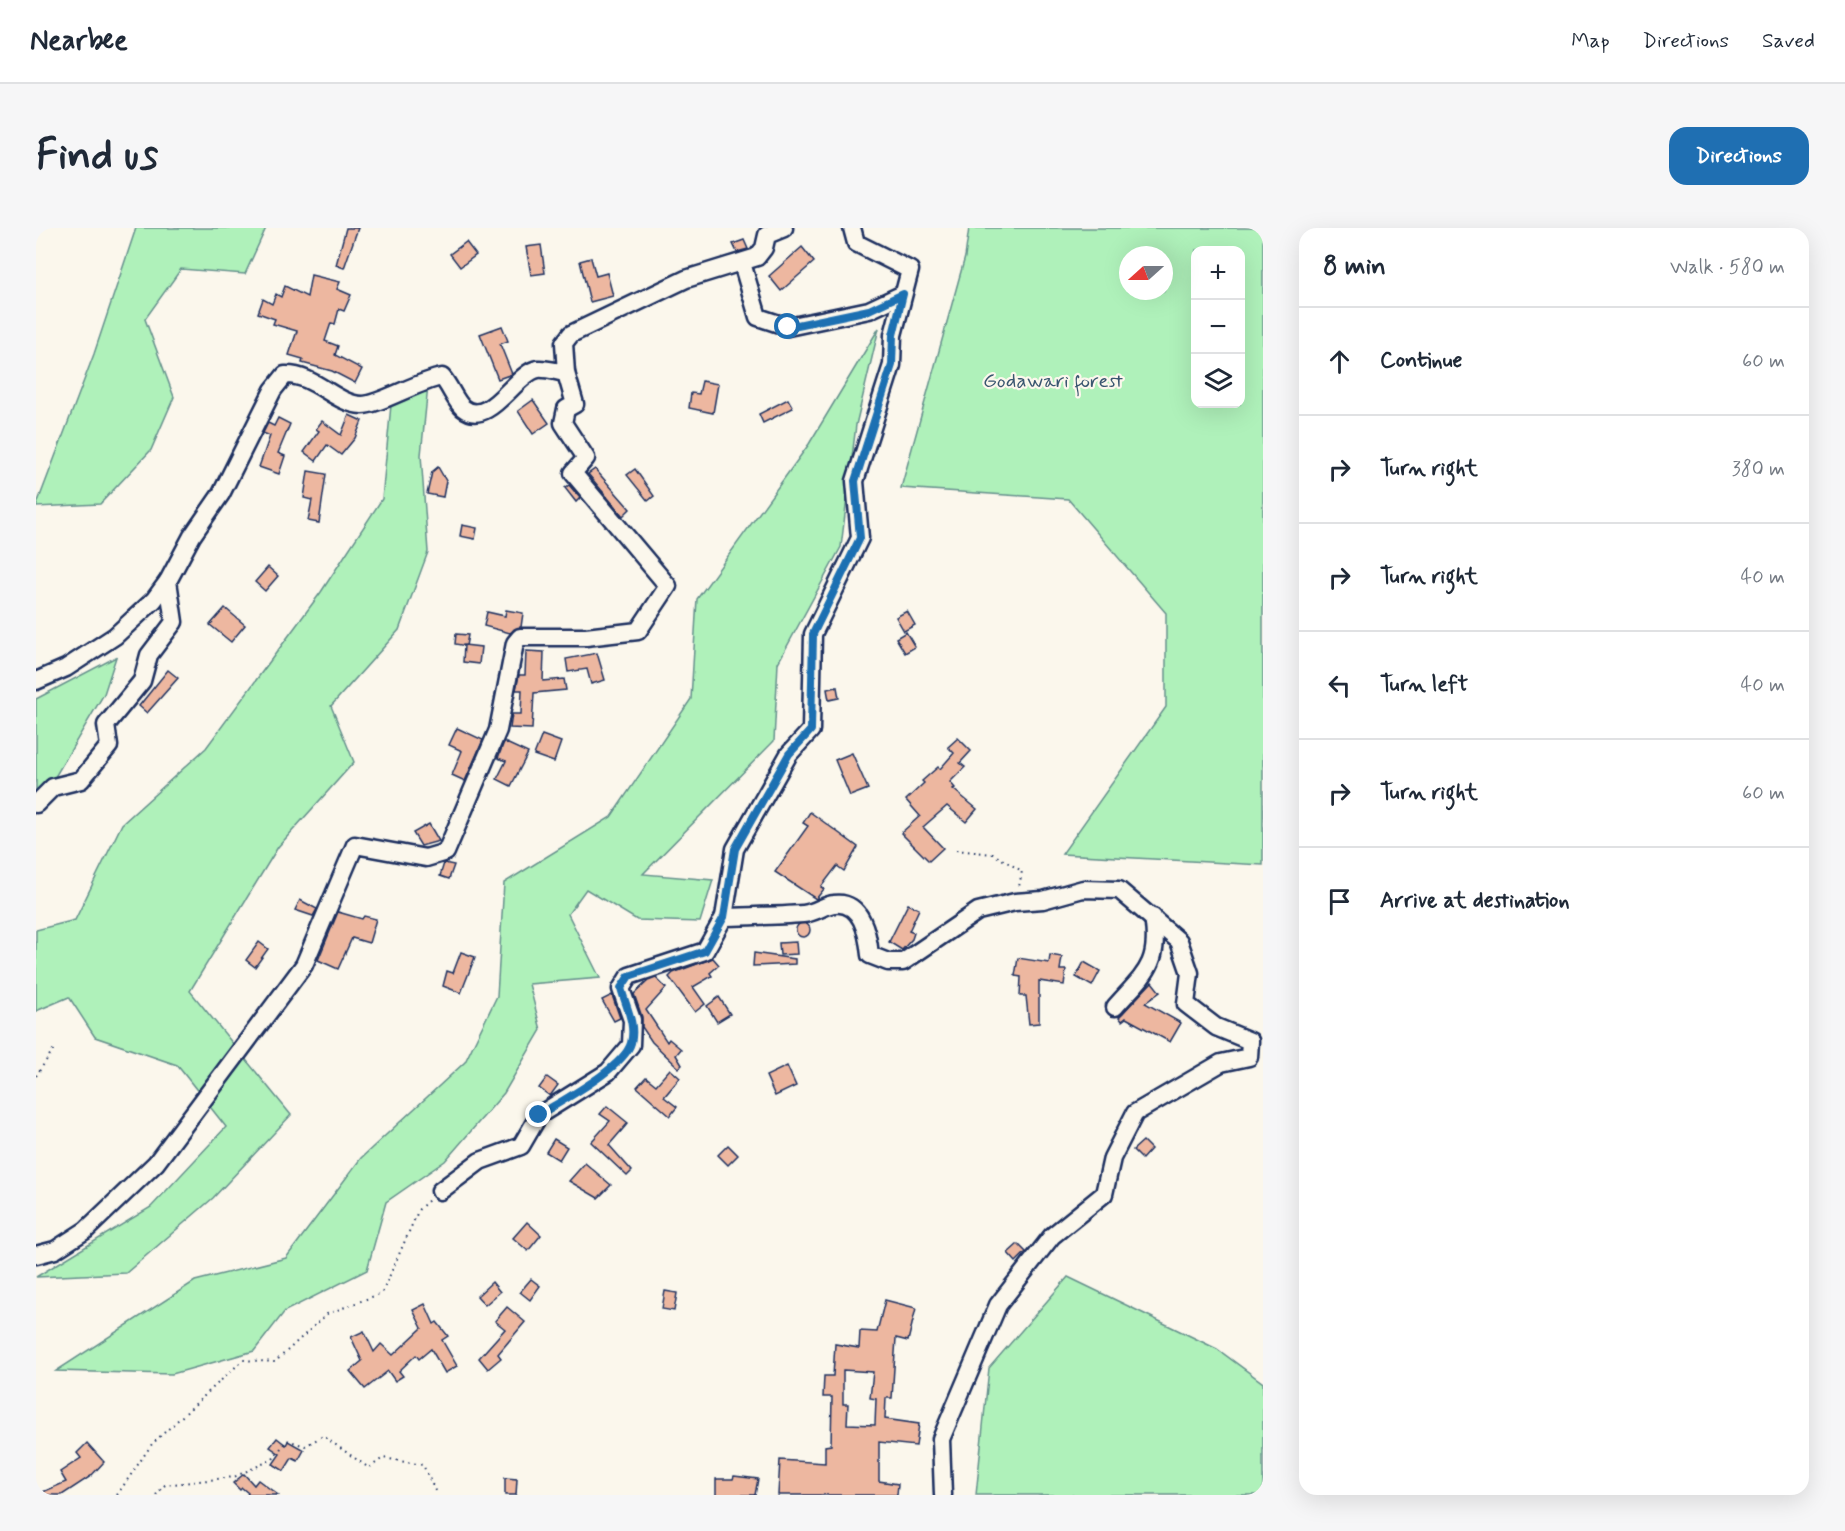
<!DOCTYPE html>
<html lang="en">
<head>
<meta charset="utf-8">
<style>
	:root { --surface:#fff; --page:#f6f6f7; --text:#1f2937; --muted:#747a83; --line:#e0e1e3; --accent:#1f6fb2 }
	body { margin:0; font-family:Mynerve,sans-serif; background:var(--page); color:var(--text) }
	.controls { position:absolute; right:18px; top:18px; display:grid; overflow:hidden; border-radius:12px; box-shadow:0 6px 24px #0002 }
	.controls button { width:54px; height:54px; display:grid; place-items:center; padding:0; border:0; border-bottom:2px solid var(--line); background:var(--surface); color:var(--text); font:30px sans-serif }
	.compass { position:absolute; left:1083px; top:18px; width:54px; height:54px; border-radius:50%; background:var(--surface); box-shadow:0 6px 24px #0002; rotate:249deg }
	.stop { position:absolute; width:18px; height:18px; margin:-14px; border:4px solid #1f6fb2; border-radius:50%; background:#fff }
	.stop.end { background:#1f6fb2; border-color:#fff; box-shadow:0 2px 6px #0008 }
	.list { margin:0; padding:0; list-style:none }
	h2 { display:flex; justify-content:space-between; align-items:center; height:78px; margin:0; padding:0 24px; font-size:26px }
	h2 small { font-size:20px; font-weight:400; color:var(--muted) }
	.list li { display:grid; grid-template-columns:39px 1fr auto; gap:18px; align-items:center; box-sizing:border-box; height:108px; padding:0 24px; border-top:2px solid var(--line) }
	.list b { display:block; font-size:22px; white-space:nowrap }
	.list em { font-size:20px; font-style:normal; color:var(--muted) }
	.icon { flex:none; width:33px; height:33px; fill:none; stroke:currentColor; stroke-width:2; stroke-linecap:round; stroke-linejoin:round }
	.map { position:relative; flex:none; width:1227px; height:1267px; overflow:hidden; border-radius:18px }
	header { display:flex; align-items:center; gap:36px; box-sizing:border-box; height:84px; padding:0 30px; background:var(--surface); border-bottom:2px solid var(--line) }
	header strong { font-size:28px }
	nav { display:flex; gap:33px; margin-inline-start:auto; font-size:21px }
	.intro { display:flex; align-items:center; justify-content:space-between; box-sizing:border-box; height:144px; padding:0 36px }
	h1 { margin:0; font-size:42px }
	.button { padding:15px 27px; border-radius:18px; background:var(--accent); color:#fff; font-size:21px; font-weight:700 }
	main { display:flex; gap:36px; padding:0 36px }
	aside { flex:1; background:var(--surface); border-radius:18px; box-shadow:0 6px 24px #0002 }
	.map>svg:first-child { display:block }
</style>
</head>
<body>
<header>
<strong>Nearbee</strong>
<nav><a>Map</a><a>Directions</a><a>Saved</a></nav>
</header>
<div class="intro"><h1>Find us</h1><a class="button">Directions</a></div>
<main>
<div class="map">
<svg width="1227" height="1267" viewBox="0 0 1227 1267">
	<rect width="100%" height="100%" fill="#fbf7ec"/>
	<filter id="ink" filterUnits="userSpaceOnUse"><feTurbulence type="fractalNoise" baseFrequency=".0167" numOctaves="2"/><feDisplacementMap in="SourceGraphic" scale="12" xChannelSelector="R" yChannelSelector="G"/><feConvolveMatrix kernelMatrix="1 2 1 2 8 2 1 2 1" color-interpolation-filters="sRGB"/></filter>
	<g filter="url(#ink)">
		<g fill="#aff1ba" stroke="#65908c" stroke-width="1.5" fill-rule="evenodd">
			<path d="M100 0H230L209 46 145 41 109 91 138 169 115 222 64 276 0 279 58 126Z"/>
			<path d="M933 0H1227V637L1026 626 1130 479V385L1032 271 865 260 929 29ZM1160 22H1204V176H1160ZM1092 27H1128V63H1092Z"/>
			<path d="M843 100 820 197 805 319 742 435 738 513 607 646 677 652 664 694 601 692 550 661 532 686 564 750 493 756 505 802 468 865 409 933 350 974 331 1042 249 1083 218 1123 136 1146 20 1143 159 1053 250 1030 325 930 429 834 461 768 468 655 575 589 655 471 661 371 773 216Z"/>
			<path d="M392 158 385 227 392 324 363 402 295 478 318 534 242 619 154 763 255 887 177 970 90 1045 0 1049 115 979 190 899 141 837 59 809 33 769 0 783V702L39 692 86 596 170 520 285 364 346 271 355 177Z"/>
			<path d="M80 429 68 466 16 554 0 564V471Z"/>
			<path d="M1032 1049 1181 1121 1227 1155V1267H940L953 1140Z"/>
		</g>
		<g fill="#edb7a0" stroke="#1b2f5e" stroke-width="1.5" fill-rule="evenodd">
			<path d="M310 0H322L308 40 300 37Z"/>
			<path d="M708 12 712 21 701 24 697 16Z"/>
			<path d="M430 14 440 27 424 39 414 26Z"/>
			<path d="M505 17 509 45 495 47 490 19Z"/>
			<path d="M766 19 778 34 745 63 733 48Z"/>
			<path d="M555 30 560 48 571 45 577 68 554 74 544 33Z"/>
			<path d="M275 47 304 54 301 61 315 67 308 83 303 81 299 96 295 95 289 113 302 118 299 127 326 141 319 155 296 143 266 135 267 131 253 127 261 103 237 96 239 91 222 85 227 71 236 76 240 66 245 69 249 58 271 69Z"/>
			<path d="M466 98 472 113 464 116 476 146 462 151 444 106Z"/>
			<path d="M666 153 682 156 677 185 653 180 655 165 663 166Z"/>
			<path d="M752 171 757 180 727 195 723 186Z"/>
			<path d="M497 172 513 195 497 206 482 183Z"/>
			<path d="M313 187 326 193 319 210 305 227 291 217 280 233 268 224 283 203 280 201 286 193 305 207Z"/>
			<path d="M242 190 254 196 242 225 249 228 243 246 223 239 234 208 227 205 232 195 238 198Z"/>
			<path d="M402 239 410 253 407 269 391 266 396 244Z"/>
			<path d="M559 241 594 281 587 288 552 246Z"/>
			<path d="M599 241 618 268 612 273 591 247Z"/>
			<path d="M272 243 290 246 283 295 272 293 276 272 268 270Z"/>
			<path d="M533 257 544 270 540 274 529 260Z"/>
			<path d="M426 297 441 300 439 311 424 308Z"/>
			<path d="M232 339 242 348 229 363 219 354Z"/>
			<path d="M189 380 209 397 195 414 174 397Z"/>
			<path d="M470 382 487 385 485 399 474 405 448 398 451 384 469 388Z"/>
			<path d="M871 383 879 397 868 403 860 389Z"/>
			<path d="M870 404 879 419 869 425 860 410Z"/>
			<path d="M420 406 432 407 430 418 419 416Z"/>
			<path d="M428 417 445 419 443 436 427 434Z"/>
			<path d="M490 423 508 424 507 453 528 451 530 462 498 465 496 501 474 500 476 486H485L486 462H480L483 447H489Z"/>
			<path d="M561 425 569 452 555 456 551 441 532 444 530 431Z"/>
			<path d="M132 442 142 450 111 485 103 478Z"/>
			<path d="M801 459 803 470 793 472 791 461Z"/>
			<path d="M421 500 447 512 429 553 416 547 426 523 413 517Z"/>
			<path d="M506 507 525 514 518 534 498 527Z"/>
			<path d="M922 510 935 523 924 535 929 539 914 554 919 560 917 561 941 581 930 594 911 578 887 599 907 620 893 633 865 605 884 588 870 572 888 555 886 553 902 539 904 541 918 525 912 519Z"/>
			<path d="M468 514 492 525 475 558 461 551 470 533 462 530Z"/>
			<path d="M816 525 832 561 814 568 799 532Z"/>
			<path d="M774 584 822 619 808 643 801 638 785 659 788 661 780 671 739 644 772 598 767 595Z"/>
			<path d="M393 596 403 613 385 618 377 605Z"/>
			<path d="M408 635 418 637 413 651 404 648Z"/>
			<path d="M264 672 281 681 277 688 259 682Z"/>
			<path d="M872 676 883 681 873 703 878 705 876 711 866 722 853 714Z"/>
			<path d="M302 684 326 691 328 688 340 691 333 715 316 710 302 741 282 732Z"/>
			<circle cx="767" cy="702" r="7"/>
			<path d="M223 714 232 721 219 739 210 732Z"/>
			<path d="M760 714 761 726 744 727 743 715Z"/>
			<path d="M425 724 439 729 425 765 407 758 411 743 417 745Z"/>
			<path d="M718 725 759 731V736L717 738Z"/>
			<path d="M1014 727 1026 729 1024 742H1030L1028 757 1003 753V795L993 796 990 768H984L985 749 979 748 982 730 1013 735Z"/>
			<path d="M677 730 683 737 674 745 676 748 657 759 669 776 659 784 633 749 637 745Z"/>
			<path d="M1048 734 1064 743 1056 758 1040 749Z"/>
			<path d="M620 750 630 760 610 782 631 814 633 811 645 821 640 827 646 837 643 840 616 814 606 799V789L598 766 612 753Z"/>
			<path d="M1116 754 1124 764 1109 775 1145 795 1134 814 1090 790 1086 793 1083 789Z"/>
			<path d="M576 767 584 790 578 793 566 772Z"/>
			<path d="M683 769 694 786 681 794 671 778Z"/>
			<path d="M751 838 760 858 739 868 730 848Z"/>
			<path d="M634 841 644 850 628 869 641 879 634 888 601 859 610 849 620 857Z"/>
			<path d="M511 849 522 857 514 868 503 860Z"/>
			<path d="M571 878 592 895 573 917 596 943 591 948 555 914 574 893 564 886Z"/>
			<path d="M518 911 531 919 523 932 510 924Z"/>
			<path d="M1107 913 1115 921 1106 931 1097 922Z"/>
			<path d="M692 917 702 927 692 937 682 927Z"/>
			<path d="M549 935 575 957 562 970 533 953Z"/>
			<path d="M491 994 505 1007 492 1023 477 1010Z"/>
			<path d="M982 1016 990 1024 980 1034 972 1025Z"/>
			<path d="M495 1051 504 1058 494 1072 484 1064Z"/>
			<path d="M456 1054 464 1064 449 1077 441 1068Z"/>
			<path d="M629 1063 641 1065 638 1083 626 1081Z"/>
			<path d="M849 1072 880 1080 872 1113 860 1110 856 1170H850L849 1191 883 1196 880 1218 843 1214V1253L862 1256 861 1267H742L744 1232 789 1235V1218L795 1217 796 1169H787L788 1148H797L799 1116 823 1120 824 1103 841 1104ZM807 1142 837 1144 834 1170 840 1171 839 1197 811 1196 812 1176H807Z"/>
			<path d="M389 1076 398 1096 401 1094 412 1108 406 1112 421 1138 409 1145 395 1121 383 1131 380 1127 363 1143 367 1148 359 1153 352 1143 329 1161 314 1143 326 1133 315 1109 328 1103 338 1124 345 1116 357 1127 386 1100 377 1082Z"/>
			<path d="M471 1079 489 1094 462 1126 465 1130 452 1141 443 1130 469 1101 459 1093Z"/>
			<path d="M241 1210 250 1217 252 1213 268 1222 262 1233 256 1230 248 1243 237 1236 244 1226 234 1219Z"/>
			<path d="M51 1215 68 1234 55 1248 26 1267H0L30 1254 24 1244 45 1230 41 1225Z"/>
			<path d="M208 1246 218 1257 222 1252 242 1267H211L212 1265 206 1260 204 1262 197 1255Z"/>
			<path d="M698 1248 722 1251 719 1267H680V1251H697Z"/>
			<path d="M469 1250 481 1251 480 1267H469Z"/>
		</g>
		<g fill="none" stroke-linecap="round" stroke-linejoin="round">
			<g stroke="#1b2f5e" stroke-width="21">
				<g id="minor">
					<path d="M706 35 722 89 752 99 833 82 867 66"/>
					<path d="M0 453 30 440 79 408 118 372 132 353 156 308 185 266 237 162 249 147C279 146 299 176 326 177 343 177 382 153 406 149 414 158 419 173 427 180 453 201 480 144 502 141 510 140 522 144 530 145L528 115 535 106 650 51 721 29 728 20 731 7 748 0"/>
					<path d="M0 576 17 559 45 552 73 518 70 497 106 453 113 427 138 394 132 353"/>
					<path d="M688 689C714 688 741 688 767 686 779 685 788 677 798 676 826 672 832 707 834 727L852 734H867L942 683 979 674 1007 672 1047 661 1083 662 1143 713 1154 745 1150 776 1180 799 1214 813 1213 829 1185 835 1099 885 1076 930 1068 966 1016 1008 962 1077 905 1211 907 1267"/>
					<path d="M1079 779C1108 746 1125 737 1117 689"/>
					<path d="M404 963 444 933 485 918 503 887 572 844 595 817 596 792 585 761 593 748 669 723 688 689 699 621 753 526 775 502 777 406 824 310 819 253 856 137 857 107 874 42 820 15 816 0"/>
					<path d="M0 1027 19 1022 50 1002 120 935 268 737 319 617 390 630 410 624 462 502 479 415 484 409H550L602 403 632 358 537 245 550 230 527 195 530 181 539 176 530 145"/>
				</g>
			</g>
			<g stroke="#1b2f5e" stroke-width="2" stroke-dasharray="1.5 4.5" stroke-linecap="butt">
				<path d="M920 622 957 626 986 643 983 659"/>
				<path d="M0 848 19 819"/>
				<path d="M81 1267 116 1216 207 1132 239 1134 291 1086 346 1065 383 981 393 972"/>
				<path d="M120 1267 129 1257 198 1249 237 1231 251 1212 269 1218 287 1208 333 1240 347 1230 387 1237 401 1267"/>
			</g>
			<use href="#minor" stroke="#fbf7ec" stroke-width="16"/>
		</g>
	</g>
	<g fill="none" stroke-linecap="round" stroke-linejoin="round" filter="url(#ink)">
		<path stroke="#1f6fb2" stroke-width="8" d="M503 887C525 873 588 840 595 815 600 796 590 779 585 760L593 748 669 723 688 689 699 621 753 526 775 502 777 406 824 310 819 253 856 137 857 107 867 66 833 82 752 99"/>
	</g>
	<g text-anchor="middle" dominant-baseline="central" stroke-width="4.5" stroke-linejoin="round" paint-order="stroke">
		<g font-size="21" fill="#395670" stroke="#fbf7ec">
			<text x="1017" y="153">Godawari forest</text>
		</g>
	</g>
</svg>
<div class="controls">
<button>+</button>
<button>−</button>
<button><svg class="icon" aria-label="layers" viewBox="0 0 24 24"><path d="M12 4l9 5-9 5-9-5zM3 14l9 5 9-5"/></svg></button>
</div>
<svg class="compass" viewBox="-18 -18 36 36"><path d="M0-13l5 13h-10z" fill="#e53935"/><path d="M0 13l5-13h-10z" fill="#747a83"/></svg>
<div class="stop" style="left:752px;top:99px"></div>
<div class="stop end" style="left:503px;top:887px"></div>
</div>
<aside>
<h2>8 min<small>Walk · 580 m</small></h2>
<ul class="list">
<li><svg class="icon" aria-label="ahead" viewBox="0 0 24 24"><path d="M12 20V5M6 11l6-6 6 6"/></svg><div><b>Continue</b></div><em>60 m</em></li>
<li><svg class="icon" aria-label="right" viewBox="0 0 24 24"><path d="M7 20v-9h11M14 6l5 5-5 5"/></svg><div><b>Turn right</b></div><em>380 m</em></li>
<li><svg class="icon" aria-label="right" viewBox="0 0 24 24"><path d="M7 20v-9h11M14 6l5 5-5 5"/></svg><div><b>Turn right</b></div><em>40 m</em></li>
<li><svg class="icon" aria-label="left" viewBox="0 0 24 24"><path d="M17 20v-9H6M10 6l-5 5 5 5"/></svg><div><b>Turn left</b></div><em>40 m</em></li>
<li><svg class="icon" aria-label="right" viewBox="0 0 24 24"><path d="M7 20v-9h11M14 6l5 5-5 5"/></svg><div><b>Turn right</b></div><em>60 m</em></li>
<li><svg class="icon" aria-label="arrive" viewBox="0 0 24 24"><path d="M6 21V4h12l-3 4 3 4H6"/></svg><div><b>Arrive at destination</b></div></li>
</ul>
</aside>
</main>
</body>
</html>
